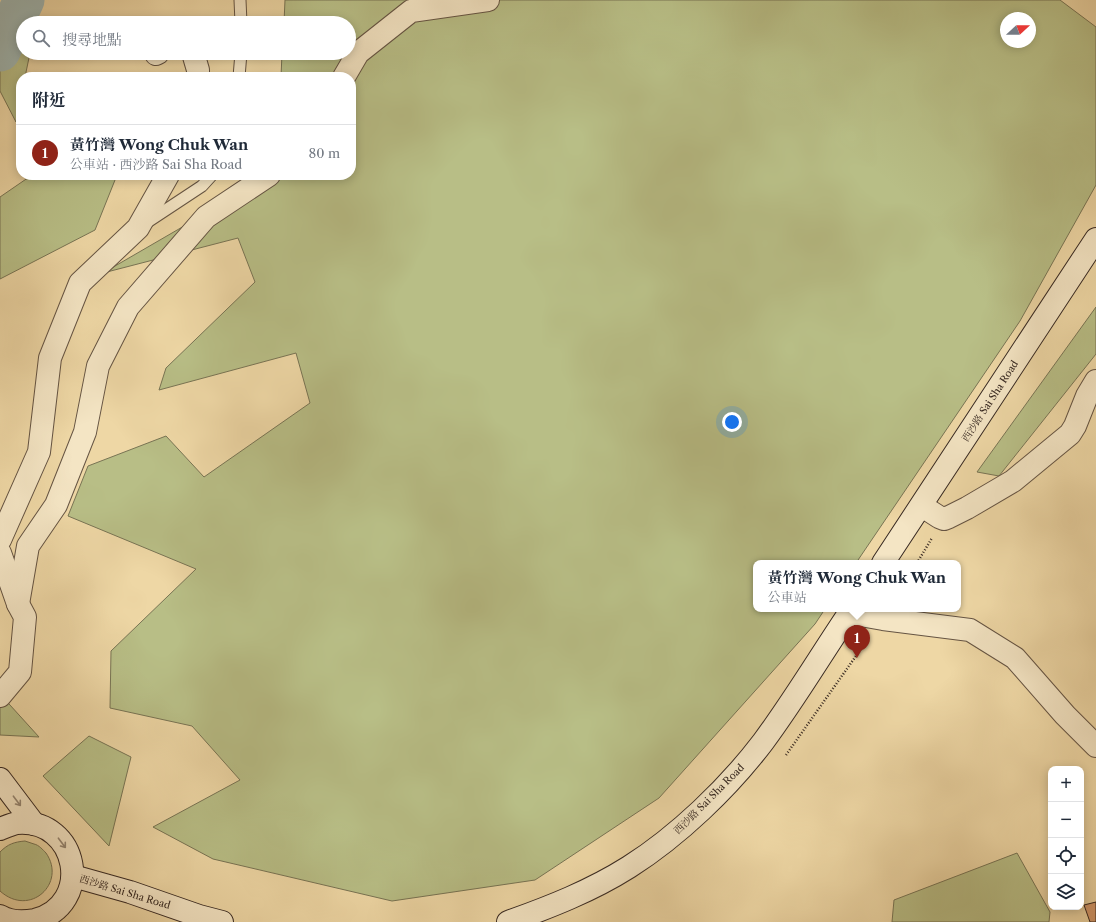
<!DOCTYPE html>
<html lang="zh-TW">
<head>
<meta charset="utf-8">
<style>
	:root { --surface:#fff; --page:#f6f6f7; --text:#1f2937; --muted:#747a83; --line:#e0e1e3; --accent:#8f2418 }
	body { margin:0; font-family:"Libre Caslon Text","Noto Serif TC",serif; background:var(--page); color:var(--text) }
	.controls { position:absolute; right:12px; bottom:12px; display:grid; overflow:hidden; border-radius:8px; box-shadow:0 2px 10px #0003 }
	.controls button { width:36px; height:36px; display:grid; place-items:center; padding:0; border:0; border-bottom:1px solid var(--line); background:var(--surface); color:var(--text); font:20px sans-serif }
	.compass { position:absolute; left:1000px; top:12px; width:36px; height:36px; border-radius:50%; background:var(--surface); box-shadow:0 2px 10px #0003; rotate:69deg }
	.you { position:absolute; left:732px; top:422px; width:14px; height:14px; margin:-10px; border:3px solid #fff; border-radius:50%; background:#1a73e8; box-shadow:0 0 0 6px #1a73e833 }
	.badge { display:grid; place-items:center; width:26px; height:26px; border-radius:50%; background:var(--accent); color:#fff; font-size:13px; font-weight:700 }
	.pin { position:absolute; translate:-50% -33px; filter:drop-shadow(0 1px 2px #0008) }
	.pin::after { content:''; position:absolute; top:21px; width:14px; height:12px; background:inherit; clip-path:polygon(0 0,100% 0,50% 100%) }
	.popup { position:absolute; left:753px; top:560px; width:208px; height:52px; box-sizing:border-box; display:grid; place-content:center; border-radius:8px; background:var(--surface); filter:drop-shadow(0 1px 3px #0005); font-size:13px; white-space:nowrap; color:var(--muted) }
	.popup b { font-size:15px; color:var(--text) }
	.popup::after { content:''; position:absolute; left:50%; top:100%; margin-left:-8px; border:8px solid transparent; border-top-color:var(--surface) }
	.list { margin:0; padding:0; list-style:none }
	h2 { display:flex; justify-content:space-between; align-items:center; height:52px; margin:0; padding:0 16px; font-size:17px }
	h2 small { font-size:13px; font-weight:400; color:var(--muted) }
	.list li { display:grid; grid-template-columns:26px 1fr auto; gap:12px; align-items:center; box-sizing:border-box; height:56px; padding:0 16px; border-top:1px solid var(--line) }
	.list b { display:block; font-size:15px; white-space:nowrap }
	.list p { margin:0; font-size:13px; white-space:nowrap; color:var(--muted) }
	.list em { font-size:13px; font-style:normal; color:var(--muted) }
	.icon { flex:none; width:22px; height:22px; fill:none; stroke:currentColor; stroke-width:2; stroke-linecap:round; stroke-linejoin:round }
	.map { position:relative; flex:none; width:1096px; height:922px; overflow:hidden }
	.search { position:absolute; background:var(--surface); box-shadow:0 2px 10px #0003; left:16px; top:16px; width:340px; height:44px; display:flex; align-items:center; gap:10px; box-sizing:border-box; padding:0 14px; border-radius:22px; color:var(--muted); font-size:15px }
	.panel { position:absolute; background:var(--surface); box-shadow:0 2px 10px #0003; left:16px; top:72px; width:340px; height:108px; border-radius:16px }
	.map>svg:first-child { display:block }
</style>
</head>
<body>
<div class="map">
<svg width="1096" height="922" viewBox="0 0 1096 922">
	<rect width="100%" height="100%" fill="#eed7a5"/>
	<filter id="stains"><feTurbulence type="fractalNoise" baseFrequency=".005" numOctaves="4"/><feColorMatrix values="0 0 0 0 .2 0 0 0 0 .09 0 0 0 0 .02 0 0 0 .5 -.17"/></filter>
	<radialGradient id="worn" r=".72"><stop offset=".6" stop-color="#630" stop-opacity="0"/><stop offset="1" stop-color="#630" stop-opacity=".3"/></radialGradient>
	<g fill="#b8be86" stroke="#787454" fill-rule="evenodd">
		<path d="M8 0H40L35 23H23V53H30L25 77H21V98L16 122 0 91V16Z"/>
		<path d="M285 0H1060L1096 27V185L1020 321 856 563H756V609H825L815 624 659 798 535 880 392 901 213 859 153 827 240 780 192 726 110 708 111 651 196 569 68 516 88 466 166 436 204 477 310 403 296 353 159 390 166 368 255 282 238 238 103 273 272 175H351V77H281L282 53H349V23H284ZM1006 18H1030V42H1006Z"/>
		<path d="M32 175H117L95 230 0 279V197Z"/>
		<path d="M1096 307V354L999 476 977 472Z"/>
		<path d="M0 694 39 737 0 735Z"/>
		<path d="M89 736 131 757 109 846 43 776Z"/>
		<path d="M25 841C28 842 31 843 34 844 39 845 43 850 46 853 67 883 30 918 0 891V852C8 844 14 842 25 841Z"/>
		<path d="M1017 853 1050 912 1049 922H892L894 900Z"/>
	</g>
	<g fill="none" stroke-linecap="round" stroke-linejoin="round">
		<path stroke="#9fb7b3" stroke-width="41" d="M0 51 24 0"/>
	</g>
	<path fill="#d59b6e" stroke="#372922" d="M1096 902V922H1090L1084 905Z"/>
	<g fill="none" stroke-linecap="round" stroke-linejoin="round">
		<g stroke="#655443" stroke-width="13">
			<g id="service">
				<path d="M240 0 241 23"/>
				<path d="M239 77 241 53"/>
				<path d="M146 223 202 186 212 175"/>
			</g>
		</g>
		<g stroke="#655443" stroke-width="24">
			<g id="minor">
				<path d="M193 53 198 70V77"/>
				<path d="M156 54 158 53"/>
				<path d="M344 77 358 53 411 11 488 0"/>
				<path d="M922 506 939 517 944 519 949 517 967 508 1013 481 1070 434 1075 426 1087 396 1096 381"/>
				<path d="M0 540 39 452 50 358 80 283 138 228 168 175"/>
				<path d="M0 553 18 604 25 617 20 672 0 696"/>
				<path d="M18 604 28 546 56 505 85 432 98 366 128 307 206 217 269 175"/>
				<path d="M849 613 883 619 970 630 1015 658 1065 715 1096 746"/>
			</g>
		</g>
		<g stroke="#372922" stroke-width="24">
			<g id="secondary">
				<path d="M883 563 1096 239"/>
				<path d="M0 779 34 824"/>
				<path d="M0 829C5 827 12 824 17 823 79 818 94 905 35 920 24 922 10 922 0 916"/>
				<path d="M73 876 130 892 199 916 222 922"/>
				<path d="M508 922C550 907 591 891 629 867 678 836 728 788 763 742 795 699 822 653 852 609"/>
			</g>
		</g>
		<g stroke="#372922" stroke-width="2.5" stroke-dasharray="1 2" stroke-linecap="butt">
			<path d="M917 563 932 538"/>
			<path d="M786 755 868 639"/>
		</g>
		<use href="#service" stroke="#f4e5c4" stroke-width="11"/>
		<use href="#minor" stroke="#f4e5c4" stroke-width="22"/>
		<use href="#secondary" stroke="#f4e5c4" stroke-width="22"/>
	</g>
	<defs><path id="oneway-shaft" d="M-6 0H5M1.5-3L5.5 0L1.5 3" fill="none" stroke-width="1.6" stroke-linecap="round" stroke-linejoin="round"/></defs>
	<g stroke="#968773">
		<use href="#oneway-shaft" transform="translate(17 801) rotate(53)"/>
		<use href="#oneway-shaft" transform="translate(62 843) rotate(53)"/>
	</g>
	<g text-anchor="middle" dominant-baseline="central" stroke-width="3.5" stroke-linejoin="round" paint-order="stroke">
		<g font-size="10" fill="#372922" stroke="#f4e5c4">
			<text transform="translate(990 401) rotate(-57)">西沙路 Sai Sha Road</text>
			<text transform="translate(709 799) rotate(-45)">西沙路 Sai Sha Road</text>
			<text transform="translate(125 892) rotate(17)">西沙路 Sai Sha Road</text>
		</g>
	</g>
	<rect width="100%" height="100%" filter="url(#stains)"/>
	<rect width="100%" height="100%" fill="url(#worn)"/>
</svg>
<div class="controls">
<button>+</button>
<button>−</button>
<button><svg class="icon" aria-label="locate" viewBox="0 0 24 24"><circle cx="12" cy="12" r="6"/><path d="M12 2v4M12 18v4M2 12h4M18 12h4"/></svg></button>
<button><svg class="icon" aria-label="layers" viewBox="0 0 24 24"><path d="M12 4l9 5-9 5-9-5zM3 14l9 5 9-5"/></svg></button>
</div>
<svg class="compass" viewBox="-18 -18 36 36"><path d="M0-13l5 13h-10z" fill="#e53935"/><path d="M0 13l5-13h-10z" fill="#747a83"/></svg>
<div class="you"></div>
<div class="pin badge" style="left:857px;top:658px">1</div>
<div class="popup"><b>黃竹灣 Wong Chuk Wan</b>公車站</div>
<div class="search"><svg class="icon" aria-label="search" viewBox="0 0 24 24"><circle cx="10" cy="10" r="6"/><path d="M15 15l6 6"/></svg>搜尋地點</div>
<section class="panel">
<h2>附近<small></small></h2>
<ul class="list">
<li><span class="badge">1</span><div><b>黃竹灣 Wong Chuk Wan</b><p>公車站 · 西沙路 Sai Sha Road</p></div><em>80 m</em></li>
</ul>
</section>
</div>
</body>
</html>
